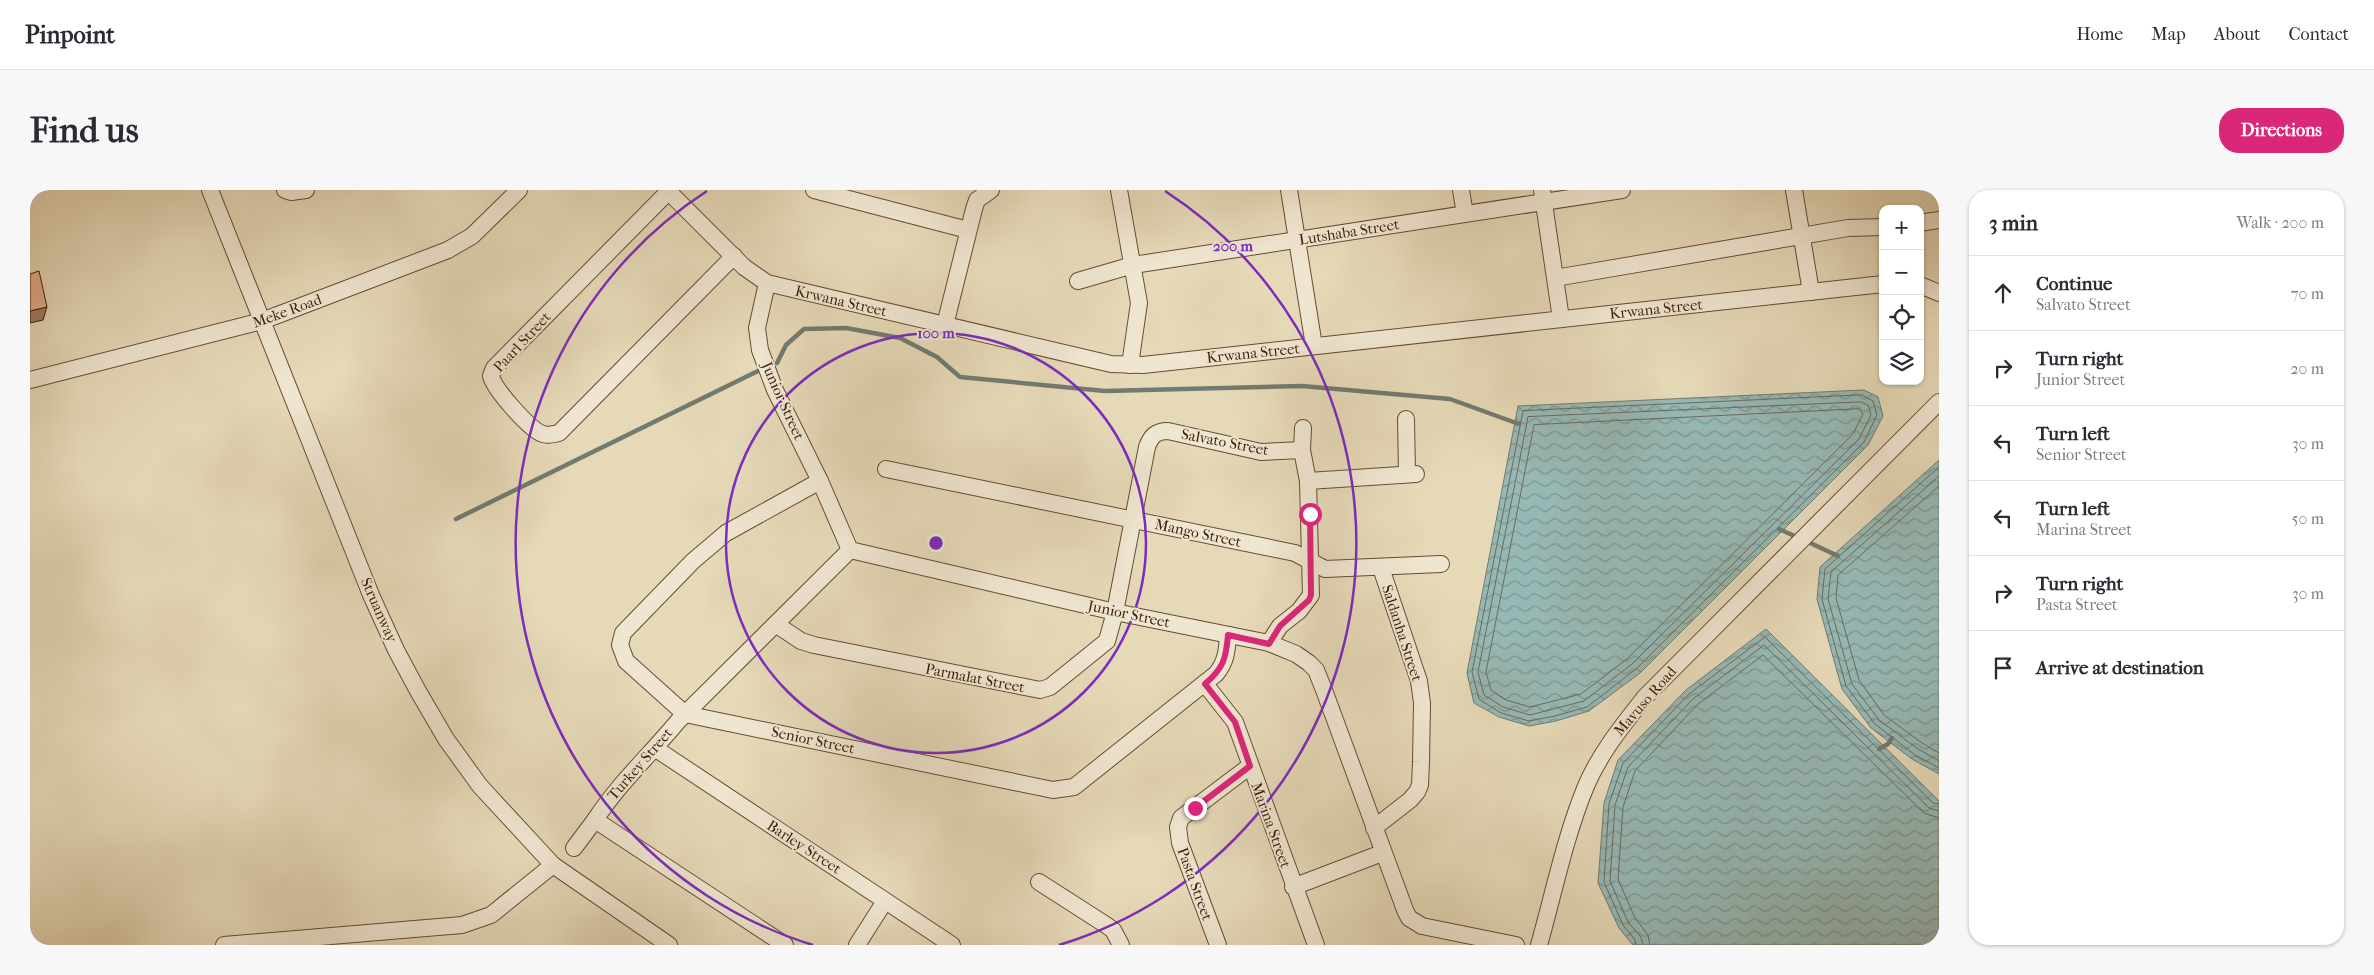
<!DOCTYPE html>
<html lang="en">
<head>
<meta charset="utf-8">
<style>
	:root { --surface:#fff; --page:#f7f7f7; --text:#2b2b33; --muted:#7c7c81; --line:#e1e1e2; --accent:#db2777 }
	body { margin:0; font-family:"IM FELL French Canon",serif; background:var(--page); color:var(--text) }
	.controls { position:absolute; right:15px; top:15px; display:grid; overflow:hidden; border-radius:10px; box-shadow:0 1px 4px #0004 }
	.controls button { width:45px; height:45px; display:grid; place-items:center; padding:0; border:0; border-bottom:1px solid var(--line); background:var(--surface); color:var(--text); font:25px sans-serif }
	.stop { position:absolute; width:15px; height:15px; margin:-11px; border:4px solid #db2777; border-radius:50%; background:#fff }
	.stop.end { background:#db2777; border-color:#fff; box-shadow:0 1px 5px #0008 }
	.list { margin:0; padding:0; list-style:none }
	h2 { display:flex; justify-content:space-between; align-items:center; height:65px; margin:0; padding:0 20px; font-size:21px }
	h2 small { font-size:16px; font-weight:400; color:var(--muted) }
	.list li { display:grid; grid-template-columns:32px 1fr auto; gap:15px; align-items:center; box-sizing:border-box; height:75px; padding:0 20px; border-top:1px solid var(--line) }
	.list b { display:block; font-size:19px; white-space:nowrap }
	.list p { margin:0; font-size:16px; white-space:nowrap; color:var(--muted) }
	.list em { font-size:16px; font-style:normal; color:var(--muted) }
	.icon { flex:none; width:28px; height:28px; fill:none; stroke:currentColor; stroke-width:2; stroke-linecap:round; stroke-linejoin:round }
	.map { position:relative; flex:none; width:1909px; height:755px; overflow:hidden; border-radius:20px }
	header { display:flex; align-items:center; gap:30px; box-sizing:border-box; height:70px; padding:0 25px; background:var(--surface); border-bottom:1px solid var(--line) }
	header strong { font-size:24px }
	nav { display:flex; gap:28px; margin-inline-start:auto; font-size:18px }
	.intro { display:flex; align-items:center; justify-content:space-between; box-sizing:border-box; height:120px; padding:0 30px }
	h1 { margin:0; font-size:35px }
	.button { padding:12px 22px; border-radius:20px; background:var(--accent); color:#fff; font-size:18px; font-weight:700 }
	main { display:flex; gap:30px; padding:0 30px }
	aside { flex:1; background:var(--surface); border-radius:20px; box-shadow:0 1px 4px #0004 }
	.map>svg:first-child { display:block }
</style>
</head>
<body>
<header>
<strong>Pinpoint</strong>
<nav><a>Home</a><a>Map</a><a>About</a><a>Contact</a></nav>
</header>
<div class="intro"><h1>Find us</h1><a class="button">Directions</a></div>
<main>
<div class="map">
<svg width="1909" height="755" viewBox="0 0 1909 755">
	<defs>
		<pattern id="water-waves" width="16" height="10" patternUnits="userSpaceOnUse" patternTransform="scale(1.25)"><rect width="16" height="10" fill="#97b9b5"/><path d="M0 5q4-4 8 0t8 0" fill="none" stroke="#7c9691"/></pattern>
	</defs>
	<rect width="100%" height="100%" fill="#e6d9b8"/>
	<filter id="stains"><feTurbulence type="fractalNoise" baseFrequency=".004" numOctaves="4"/><feColorMatrix values="0 0 0 0 .2 0 0 0 0 .09 0 0 0 0 .02 0 0 0 .5 -.17"/></filter>
	<radialGradient id="worn" r=".72"><stop offset=".6" stop-color="#630" stop-opacity="0"/><stop offset="1" stop-color="#630" stop-opacity=".3"/></radialGradient>
	<g fill="url(#water-waves)" stroke="#727b6f">
		<path d="M1834 200 1848 207 1853 226 1838 255 1610 483 1559 521 1526 531 1499 536 1469 527 1444 513 1437 483 1488 216Z"/>
		<path d="M1909 270V584L1882 569 1841 538 1812 499 1787 409 1790 377Z"/>
		<path d="M1736 439 1909 611V755H1603L1589 738 1568 693 1574 613 1588 570 1656 500Z"/>
	</g>
	<g fill="none" stroke-linecap="round" stroke-linejoin="round">
		<g stroke="#696b5e" stroke-width="1">
			<path d="M1832 205 1843 211 1847 225 1834 252 1606 479 1557 517 1525 526 1499 531 1471 523 1449 509 1442 482 1493 221Z"/>
			<path d="M1831 212 1838 215 1841 225 1829 249 1602 474 1554 511 1500 525 1473 517 1454 505 1448 482 1498 227Z"/>
			<path d="M1829 219 1833 224 1823 244 1597 469 1551 504 1500 517 1476 510 1461 500 1456 482 1504 235Z"/>
			<path d="M1909 277 1795 379 1792 409 1816 496 1845 534 1885 565 1909 578"/>
			<path d="M1909 286 1801 382 1798 409 1822 494 1849 530 1888 559 1909 571"/>
			<path d="M1909 296 1808 385 1806 408 1829 490 1854 525 1892 553 1909 563"/>
			<path d="M1606 755 1605 750 1593 735 1574 692 1579 614 1593 573 1659 504 1735 447 1903 613 1909 614"/>
			<path d="M1613 755 1611 747 1598 732 1580 691 1585 615 1598 577 1663 509 1734 455 1899 618 1909 621"/>
			<path d="M1620 755 1618 745 1605 728 1588 689 1593 617 1605 581 1668 514 1733 465 1894 623 1909 628"/>
		</g>
		<g stroke="#727b6f" stroke-width="4.5">
			<path d="M747 173 756 155 774 139 816 138 870 148 907 167 930 187 1075 201 1272 196 1420 209 1489 234"/>
			<path d="M426 329 728 181"/>
			<path d="M1749 339 1769 348"/>
			<path d="M1776 351 1808 366"/>
			<path d="M1849 559 1858 554 1862 548"/>
		</g>
		<g stroke="#664c32" stroke-width="18">
			<g id="minor">
				<path d="M180 0 341 405 366 460 388 501 416 549 450 596 523 675 639 755"/>
				<path d="M255 0 261 2 276 0"/>
				<path d="M637 0 714 77 737 93 1081 174 1113 175 1853 94"/>
				<path d="M640 0 464 178 461 186C464 199 500 240 513 244 518 246 524 244 529 243L704 66"/>
				<path d="M784 0 938 40"/>
				<path d="M1089 0 1109 113 1100 175"/>
				<path d="M1259 0 1284 156"/>
				<path d="M1431 0 1435 24"/>
				<path d="M1512 0 1531 129"/>
				<path d="M1764 0 1781 102"/>
				<path d="M1890 33 1909 30"/>
				<path d="M1525 88 1818 38 1853 37"/>
				<path d="M1048 91 1103 75 1592 0"/>
				<path d="M737 93 727 138 730 160 745 200 790 291 820 360 1085 422 1239 453 1266 464 1279 473 1286 480 1294 500 1375 720 1379 728 1392 736 1486 755"/>
				<path d="M1890 95 1909 103"/>
				<path d="M915 135 944 19 947 10 961 0"/>
				<path d="M0 190 232 131 418 60 442 46 489 0"/>
				<path d="M1376 229 1377 284"/>
				<path d="M856 279 1265 363 1295 379 1411 374"/>
				<path d="M790 291 696 343 663 371 593 443 590 455 596 471 655 524 1023 600 1044 597 1186 484C1196 472 1197 461 1198 445"/>
				<path d="M1278 291 1386 284"/>
				<path d="M747 435 771 451 784 455 1010 500 1020 497 1077 451 1085 422 1117 257C1121 246 1126 241 1138 241L1231 262 1272 260"/>
				<path d="M1239 453 1250 436 1269 421 1281 405 1278 291 1272 260 1273 238"/>
				<path d="M1175 494 1205 532 1286 755"/>
				<path d="M626 559 922 755"/>
				<path d="M1344 638 1380 610 1387 602 1390 595 1391 572 1392 513 1389 491 1351 378"/>
				<path d="M544 658 565 630"/>
				<path d="M1009 692 1076 735 1083 740 1091 755"/>
				<path d="M1263 697 1352 663"/>
				<path d="M194 755 432 735 461 725 523 675"/>
				<path d="M755 755 565 630C589 593 621 564 649 530L820 360"/>
				<path d="M827 755 855 711"/>
				<path d="M1188 755 1150 653 1148 637 1151 628 1220 576"/>
				<path d="M1509 755C1524 702 1535 647 1556 596 1570 563 1593 535 1615 507L1909 212"/>
			</g>
		</g>
		<use href="#minor" stroke="#efe6d1" stroke-width="16"/>
	</g>
	<path fill="#9e7962" stroke="#3b1d06" d="M17 117 13 130 0 133V121Z"/>
	<path fill="#e2ad8c" stroke="#3b1d06" d="M9 81 17 117 0 121V84Z"/>
	<g fill="none" stroke-linecap="round" stroke-linejoin="round">
		<path stroke="#db2777" stroke-width="6" d="M1165 618 1220 576 1205 532 1175 494C1193 478 1196 470 1198 445L1239 454 1250 436 1279 410 1281 405 1280 324"/>
	</g>
	<g fill="none" stroke="#7b2cbf" stroke-width="2.5">
		<circle cx="906" cy="353" r="210"/>
		<path d="M783 755A420 420 0 0 1 677 1M1135 1A420 420 0 0 1 1029 755"/>
	</g>
	<g text-anchor="middle" dominant-baseline="central" stroke-width="4" stroke-linejoin="round" paint-order="stroke">
		<g font-size="15" fill="#3b1d06" stroke="#efe6d1">
			<text transform="translate(1319 42) rotate(-9)">Lutshaba Street</text>
			<text transform="translate(811 111) rotate(13)">Krwana Street</text>
			<text transform="translate(1626 119) rotate(-6)">Krwana Street</text>
			<text transform="translate(257 121) rotate(-20)">Meke Road</text>
			<text transform="translate(492 152) rotate(-47)">Paarl Street</text>
			<text transform="translate(1223 163) rotate(-6)">Krwana Street</text>
			<text transform="translate(753 211) rotate(66)">Junior Street</text>
			<text transform="translate(1195 252) rotate(11)">Salvato Street</text>
			<text transform="translate(1168 343) rotate(12)">Mango Street</text>
			<text transform="translate(349 420) rotate(66)">Struanway</text>
			<text transform="translate(1099 424) rotate(12)">Junior Street</text>
			<text transform="translate(1372 443) rotate(72)">Saldanha Street</text>
			<text transform="translate(945 488) rotate(11)">Parmalat Street</text>
			<text transform="translate(1615 511) rotate(-49)">Mavuso Road</text>
			<text transform="translate(783 550) rotate(12)">Senior Street</text>
			<text transform="translate(610 574) rotate(-49)">Turkey Street</text>
			<text transform="translate(1241 635) rotate(70)">Marina Street</text>
			<text transform="translate(774 657) rotate(33)">Barley Street</text>
			<text transform="translate(1165 694) rotate(70)">Pasta Street</text>
		</g>
	</g>
	<circle cx="906" cy="353" r="8" fill="#7b2cbf" stroke="#efe6d1" stroke-width="2.5"/>
	<g font-size="15" text-anchor="middle" font-weight="bold" fill="#7b2cbf" stroke="#efe6d1" stroke-width="4" stroke-linejoin="round" paint-order="stroke">
		<text x="1203" y="61">200 m</text>
		<text x="906" y="148">100 m</text>
	</g>
	<rect width="100%" height="100%" filter="url(#stains)"/>
	<rect width="100%" height="100%" fill="url(#worn)"/>
</svg>
<div class="controls">
<button>+</button>
<button>−</button>
<button><svg class="icon" aria-label="locate" viewBox="0 0 24 24"><circle cx="12" cy="12" r="6"/><path d="M12 2v4M12 18v4M2 12h4M18 12h4"/></svg></button>
<button><svg class="icon" aria-label="layers" viewBox="0 0 24 24"><path d="M12 4l9 5-9 5-9-5zM3 14l9 5 9-5"/></svg></button>
</div>
<div class="stop" style="left:1280px;top:324px"></div>
<div class="stop end" style="left:1165px;top:618px"></div>
</div>
<aside>
<h2>3 min<small>Walk · 200 m</small></h2>
<ul class="list">
<li><svg class="icon" aria-label="ahead" viewBox="0 0 24 24"><path d="M12 20V5M6 11l6-6 6 6"/></svg><div><b>Continue</b><p>Salvato Street</p></div><em>70 m</em></li>
<li><svg class="icon" aria-label="right" viewBox="0 0 24 24"><path d="M7 20v-9h11M14 6l5 5-5 5"/></svg><div><b>Turn right</b><p>Junior Street</p></div><em>20 m</em></li>
<li><svg class="icon" aria-label="left" viewBox="0 0 24 24"><path d="M17 20v-9H6M10 6l-5 5 5 5"/></svg><div><b>Turn left</b><p>Senior Street</p></div><em>30 m</em></li>
<li><svg class="icon" aria-label="left" viewBox="0 0 24 24"><path d="M17 20v-9H6M10 6l-5 5 5 5"/></svg><div><b>Turn left</b><p>Marina Street</p></div><em>50 m</em></li>
<li><svg class="icon" aria-label="right" viewBox="0 0 24 24"><path d="M7 20v-9h11M14 6l5 5-5 5"/></svg><div><b>Turn right</b><p>Pasta Street</p></div><em>30 m</em></li>
<li><svg class="icon" aria-label="arrive" viewBox="0 0 24 24"><path d="M6 21V4h12l-3 4 3 4H6"/></svg><div><b>Arrive at destination</b></div></li>
</ul>
</aside>
</main>
</body>
</html>
